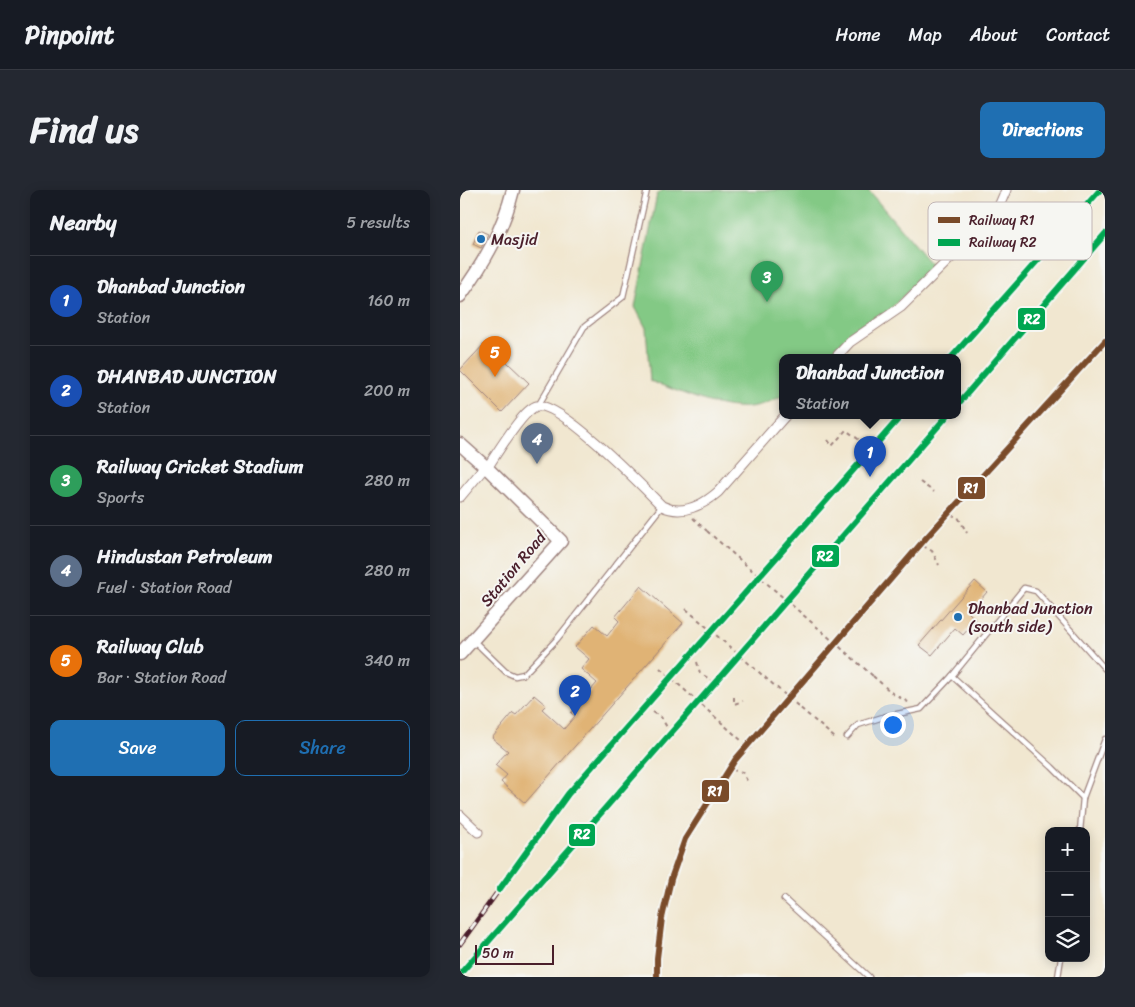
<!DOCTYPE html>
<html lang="en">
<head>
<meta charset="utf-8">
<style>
	:root { --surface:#171b24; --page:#242831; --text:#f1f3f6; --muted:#9ea1a6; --line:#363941; --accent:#1f6fb2 }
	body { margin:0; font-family:Sriracha,sans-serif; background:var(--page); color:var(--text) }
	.controls { position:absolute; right:15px; bottom:15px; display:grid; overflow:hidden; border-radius:10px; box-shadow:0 2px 12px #0003 }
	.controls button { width:45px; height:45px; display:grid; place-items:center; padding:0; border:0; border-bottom:1px solid var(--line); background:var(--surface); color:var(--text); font:25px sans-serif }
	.scale { position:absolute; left:15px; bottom:12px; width:79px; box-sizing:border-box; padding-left:5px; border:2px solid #4a1f2b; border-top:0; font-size:14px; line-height:18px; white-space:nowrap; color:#4a1f2b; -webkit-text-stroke:4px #f6f6f2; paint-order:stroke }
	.you { position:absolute; left:432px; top:534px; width:18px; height:18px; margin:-12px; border:4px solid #fff; border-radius:50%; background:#1a73e8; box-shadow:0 0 0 8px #1a73e833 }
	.badge { display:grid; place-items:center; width:32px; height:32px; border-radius:50%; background:var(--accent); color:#fff; font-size:16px; font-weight:700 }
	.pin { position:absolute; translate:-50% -41px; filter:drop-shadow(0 1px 2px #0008) }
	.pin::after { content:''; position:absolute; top:26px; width:18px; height:15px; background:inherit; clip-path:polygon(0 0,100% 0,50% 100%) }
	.popup { position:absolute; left:319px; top:164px; width:182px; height:65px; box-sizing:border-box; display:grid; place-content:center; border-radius:10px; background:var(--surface); filter:drop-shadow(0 1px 4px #0005); font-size:16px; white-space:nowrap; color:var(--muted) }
	.popup b { font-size:19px; color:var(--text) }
	.popup::after { content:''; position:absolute; left:50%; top:100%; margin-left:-10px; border:10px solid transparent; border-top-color:var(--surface) }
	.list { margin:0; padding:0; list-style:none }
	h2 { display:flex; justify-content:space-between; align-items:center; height:65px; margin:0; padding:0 20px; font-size:21px }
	h2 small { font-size:16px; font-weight:400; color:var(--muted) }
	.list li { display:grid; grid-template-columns:32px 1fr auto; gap:15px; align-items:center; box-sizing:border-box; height:90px; padding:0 20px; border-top:1px solid var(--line) }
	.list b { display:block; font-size:19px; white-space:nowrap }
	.list p { margin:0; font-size:16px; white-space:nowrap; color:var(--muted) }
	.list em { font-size:16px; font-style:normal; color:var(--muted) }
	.actions { display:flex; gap:10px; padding:15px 20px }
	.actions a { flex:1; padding:11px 0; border:1px solid var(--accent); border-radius:10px; text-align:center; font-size:18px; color:var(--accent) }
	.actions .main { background:var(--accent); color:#fff }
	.icon { flex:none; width:28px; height:28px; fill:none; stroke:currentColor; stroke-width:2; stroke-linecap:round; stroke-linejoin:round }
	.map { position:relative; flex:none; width:645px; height:787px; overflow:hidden; border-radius:10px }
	header { display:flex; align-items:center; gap:30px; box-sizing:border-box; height:70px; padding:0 25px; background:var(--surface); border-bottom:1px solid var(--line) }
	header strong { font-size:24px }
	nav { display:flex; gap:28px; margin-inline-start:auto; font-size:18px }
	.intro { display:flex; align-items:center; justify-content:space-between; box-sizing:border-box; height:120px; padding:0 30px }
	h1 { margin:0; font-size:35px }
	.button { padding:12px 22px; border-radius:10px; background:var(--accent); color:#fff; font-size:18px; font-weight:700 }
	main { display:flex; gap:30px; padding:0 30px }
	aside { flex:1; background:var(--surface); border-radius:10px; box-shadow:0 2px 12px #0003 }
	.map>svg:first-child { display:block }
</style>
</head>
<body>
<header>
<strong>Pinpoint</strong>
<nav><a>Home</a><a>Map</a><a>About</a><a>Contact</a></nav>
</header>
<div class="intro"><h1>Find us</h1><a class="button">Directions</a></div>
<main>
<aside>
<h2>Nearby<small>5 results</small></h2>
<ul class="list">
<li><span class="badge" style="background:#1a4fb4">1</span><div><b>Dhanbad Junction</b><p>Station</p></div><em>160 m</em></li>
<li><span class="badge" style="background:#1a4fb4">2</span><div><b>DHANBAD JUNCTION</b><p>Station</p></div><em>200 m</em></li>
<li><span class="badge" style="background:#2e9e5b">3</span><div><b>Railway Cricket Stadium</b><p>Sports</p></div><em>280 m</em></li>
<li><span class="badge" style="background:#5c6f8a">4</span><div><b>Hindustan Petroleum</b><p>Fuel · Station Road</p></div><em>280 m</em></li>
<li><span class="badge" style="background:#e8710a">5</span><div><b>Railway Club</b><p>Bar · Station Road</p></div><em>340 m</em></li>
</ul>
<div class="actions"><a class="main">Save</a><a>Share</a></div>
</aside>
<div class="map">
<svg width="645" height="787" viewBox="0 0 645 787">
	<rect width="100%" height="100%" fill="#f6f6f2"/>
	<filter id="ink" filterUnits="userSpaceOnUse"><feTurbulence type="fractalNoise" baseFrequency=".02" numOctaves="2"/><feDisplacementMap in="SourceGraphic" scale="10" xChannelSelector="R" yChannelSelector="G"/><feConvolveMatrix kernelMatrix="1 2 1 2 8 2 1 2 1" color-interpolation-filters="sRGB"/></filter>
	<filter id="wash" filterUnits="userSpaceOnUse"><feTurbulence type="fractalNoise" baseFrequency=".0096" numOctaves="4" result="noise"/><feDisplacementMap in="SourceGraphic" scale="20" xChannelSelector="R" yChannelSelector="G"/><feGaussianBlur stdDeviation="1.12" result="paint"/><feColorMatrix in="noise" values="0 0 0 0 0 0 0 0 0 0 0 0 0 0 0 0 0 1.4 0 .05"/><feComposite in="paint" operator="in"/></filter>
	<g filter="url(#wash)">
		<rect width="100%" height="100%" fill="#f1e7d0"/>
		<path fill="#83c985" stroke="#667458" d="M203 0H408L473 77 427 122 395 142 365 168H322V206C312 211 300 216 289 217 257 220 220 201 190 191L186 138 175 117 197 4Z"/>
		<g id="blocks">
			<g fill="#e0b375">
				<path d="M19 40 28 44 21 58 13 54Z"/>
				<path d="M26 152 69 193 42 222 0 180Z"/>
				<path d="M515 391 527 402 509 423 516 430 503 445 495 438 472 465 459 455Z"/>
				<path d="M181 396 223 433 65 613 41 592 47 585 35 575 48 561 32 548 53 523 56 525 74 505 86 515 82 519 104 539 115 526 111 523 137 493 121 479 129 469 115 457 134 435 147 446 159 431 155 427Z"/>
			</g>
		</g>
	</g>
	<g filter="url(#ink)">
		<use href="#blocks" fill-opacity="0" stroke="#9e837e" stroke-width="1"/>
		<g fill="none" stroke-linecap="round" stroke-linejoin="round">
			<g stroke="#9e837e" stroke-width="7">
				<g id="lane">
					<path d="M78 216 124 137 163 107 187 0"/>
					<path d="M13 450 46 482 55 486 64 484 97 449 202 316"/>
					<path d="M387 547 398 535 423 527 461 519 492 486"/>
					<path d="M623 608 592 577 492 486 564 398 576 401 645 479"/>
					<path d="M620 641 623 608 645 549"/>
					<path d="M324 709 409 787"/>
					<path d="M598 787 601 768"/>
				</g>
			</g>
			<g stroke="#9e837e" stroke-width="11">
				<g id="street">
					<path d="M375 168 390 152 441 117 536 23 546 0"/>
					<path d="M27 278C36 265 63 219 77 216 101 212 183 297 202 316 222 326 243 315 258 302L325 226"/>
					<path d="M0 307 25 277"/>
					<path d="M0 625 18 642"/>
				</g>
			</g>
			<g stroke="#9e837e" stroke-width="15">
				<g id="secondary">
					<path d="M0 106C24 73 43 40 53 0"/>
					<path d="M0 254 27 278 101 351 0 464"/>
				</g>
			</g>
			<g stroke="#9e837e" stroke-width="2" stroke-dasharray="4 4" stroke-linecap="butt">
				<path d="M368 250 372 256 386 240 402 252"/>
				<path d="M460 292 474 302"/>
				<path d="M491 325 498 327 507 343"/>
				<path d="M233 328 247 341"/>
				<path d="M463 356 472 361 479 375"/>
				<path d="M237 472 240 483 251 490"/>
				<path d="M413 486 433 504 450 513"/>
				<path d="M274 507V514L283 511"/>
				<path d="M193 522 201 527 208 539"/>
				<path d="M272 580 282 582 289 594"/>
			</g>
			<use href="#lane" stroke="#fff" stroke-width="4.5"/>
			<use href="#street" stroke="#fff" stroke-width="9"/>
			<use href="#secondary" stroke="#fff" stroke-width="12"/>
			<g stroke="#4a1f2b" stroke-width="5">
				<g id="rail">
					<path d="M491 168 640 0"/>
					<path d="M0 754 108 604 441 226"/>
					<path d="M197 787V768L202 728 211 689 225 649 275 570 466 348 645 151"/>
				</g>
			</g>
			<use href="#rail" stroke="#f6f6f2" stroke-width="3" stroke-dasharray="9" stroke-linecap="butt"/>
			<g stroke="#9e837e" stroke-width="2" stroke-dasharray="4 4" stroke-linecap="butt">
				<path d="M247 341 413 486"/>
				<path d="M226 419 375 548"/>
				<path d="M200 478 291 559"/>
			</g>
			<g stroke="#f6f6f2" stroke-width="10">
				<path id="rail-1" d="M197 787V768L202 728 211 689 225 649 275 570 466 348 645 151"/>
			</g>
			<g stroke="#f6f6f2" stroke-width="10">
				<g id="rail-2">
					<path d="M491 168 640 0"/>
					<path d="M498 214 645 44"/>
					<path d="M39 700 108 604 441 226"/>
					<path d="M0 784 260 487 487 226"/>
				</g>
			</g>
			<use href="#rail-1" stroke="#7a4b2a" stroke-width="6"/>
			<use href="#rail-2" stroke="#00a651" stroke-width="6"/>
		</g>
	</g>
	<g fill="#1f6fb2" stroke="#f6f6f2" stroke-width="2">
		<circle cx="21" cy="49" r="5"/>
		<circle cx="498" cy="427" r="5"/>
	</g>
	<g text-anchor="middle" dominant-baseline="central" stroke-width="4" stroke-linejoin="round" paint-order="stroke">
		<g font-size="16" fill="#4a1f2b" stroke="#f6f6f2" text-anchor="start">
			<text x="31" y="49">Masjid</text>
			<text x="508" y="418">Dhanbad Junction<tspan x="508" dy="18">(south side)</tspan></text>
		</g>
		<g font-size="16" fill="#4a1f2b" stroke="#f6f6f2">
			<text transform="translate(53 379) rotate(-50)">Station Road</text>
		</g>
	</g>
	<rect x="468" y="12" width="164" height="58" rx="8" fill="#f6f6f2" stroke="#c2b6b6" stroke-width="1"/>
	<rect x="478" y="27" width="22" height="6" fill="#7a4b2a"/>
	<rect x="478" y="49" width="22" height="7" fill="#00a651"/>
	<g font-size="14" fill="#4a1f2b">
		<text x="509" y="35">Railway R1</text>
		<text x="509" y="57">Railway R2</text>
	</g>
	<g stroke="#f6f6f2" stroke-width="2">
		<rect x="557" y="117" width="29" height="24" rx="5" fill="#00a651"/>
		<rect x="497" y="286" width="29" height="24" rx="5" fill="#7a4b2a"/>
		<rect x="351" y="354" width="29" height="24" rx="5" fill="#00a651"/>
		<rect x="241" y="589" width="29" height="24" rx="5" fill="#7a4b2a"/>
		<rect x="108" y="633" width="28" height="24" rx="5" fill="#00a651"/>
	</g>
	<g font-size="14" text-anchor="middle" font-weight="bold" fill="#fff">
		<text x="572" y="134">R2</text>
		<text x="511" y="303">R1</text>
		<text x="365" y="371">R2</text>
		<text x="255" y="606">R1</text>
		<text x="122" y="649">R2</text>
	</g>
</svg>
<div class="controls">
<button>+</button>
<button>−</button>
<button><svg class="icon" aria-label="layers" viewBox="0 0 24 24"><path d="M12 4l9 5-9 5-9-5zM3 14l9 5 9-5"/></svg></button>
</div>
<div class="scale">50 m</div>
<div class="you"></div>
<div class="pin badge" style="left:410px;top:287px;background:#1a4fb4">1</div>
<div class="popup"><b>Dhanbad Junction</b>Station</div>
<div class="pin badge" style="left:115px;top:526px;background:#1a4fb4">2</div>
<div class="pin badge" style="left:307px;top:112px;background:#2e9e5b">3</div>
<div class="pin badge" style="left:77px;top:274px;background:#5c6f8a">4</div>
<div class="pin badge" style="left:35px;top:187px;background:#e8710a">5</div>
</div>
</main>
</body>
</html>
